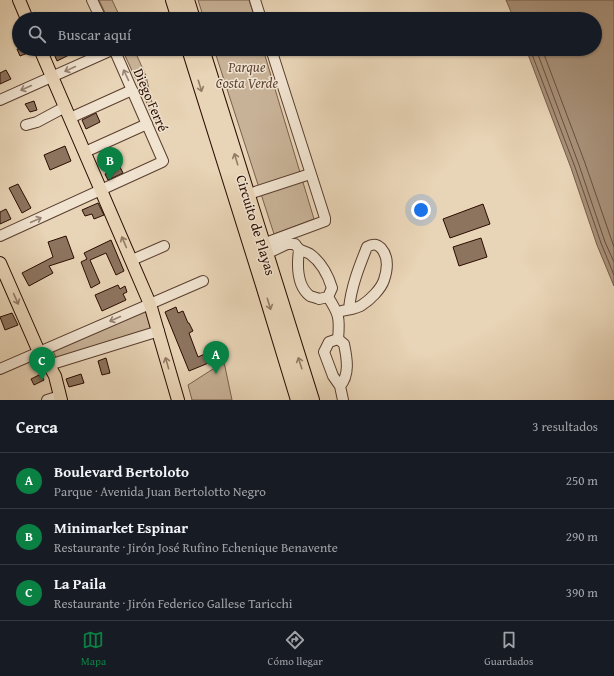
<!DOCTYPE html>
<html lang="es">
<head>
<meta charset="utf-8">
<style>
	:root { --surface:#171b24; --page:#242831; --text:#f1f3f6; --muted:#9ea1a6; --line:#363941; --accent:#0b8043 }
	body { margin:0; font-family:"Gentium Book Plus",serif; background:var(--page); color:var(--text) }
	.you { position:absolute; left:421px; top:210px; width:14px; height:14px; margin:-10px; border:3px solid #fff; border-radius:50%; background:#1a73e8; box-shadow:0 0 0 6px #1a73e833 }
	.badge { display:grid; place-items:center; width:26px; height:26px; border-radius:50%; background:var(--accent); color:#fff; font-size:13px; font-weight:700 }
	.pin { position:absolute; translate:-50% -33px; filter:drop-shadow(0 1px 2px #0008) }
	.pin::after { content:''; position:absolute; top:21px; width:14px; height:12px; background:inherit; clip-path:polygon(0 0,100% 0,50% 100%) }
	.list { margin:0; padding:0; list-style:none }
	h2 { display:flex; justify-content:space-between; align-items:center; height:52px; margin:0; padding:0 16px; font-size:17px }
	h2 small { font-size:13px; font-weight:400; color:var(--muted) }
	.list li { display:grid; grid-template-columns:26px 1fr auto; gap:12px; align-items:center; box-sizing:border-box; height:56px; padding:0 16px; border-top:1px solid var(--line) }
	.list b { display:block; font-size:15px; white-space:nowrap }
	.list p { margin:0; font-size:13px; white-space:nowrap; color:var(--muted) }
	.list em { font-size:13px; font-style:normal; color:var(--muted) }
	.icon { flex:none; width:22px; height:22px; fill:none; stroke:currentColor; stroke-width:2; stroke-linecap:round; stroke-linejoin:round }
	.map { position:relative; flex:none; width:614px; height:400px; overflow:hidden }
	.search { position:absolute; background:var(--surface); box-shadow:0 1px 3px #0004; left:12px; right:12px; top:12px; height:44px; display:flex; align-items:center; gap:10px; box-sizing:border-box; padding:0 14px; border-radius:22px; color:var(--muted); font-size:15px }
	.sheet { height:220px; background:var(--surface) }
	nav { display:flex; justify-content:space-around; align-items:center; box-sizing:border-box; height:56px; border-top:1px solid var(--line); background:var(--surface); font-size:11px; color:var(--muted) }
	nav a { display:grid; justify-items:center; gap:2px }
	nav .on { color:var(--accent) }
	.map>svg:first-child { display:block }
</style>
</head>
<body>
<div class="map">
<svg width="614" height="400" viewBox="0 0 614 400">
	<rect width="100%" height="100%" fill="#e8d4b6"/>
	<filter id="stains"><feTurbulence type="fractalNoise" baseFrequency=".005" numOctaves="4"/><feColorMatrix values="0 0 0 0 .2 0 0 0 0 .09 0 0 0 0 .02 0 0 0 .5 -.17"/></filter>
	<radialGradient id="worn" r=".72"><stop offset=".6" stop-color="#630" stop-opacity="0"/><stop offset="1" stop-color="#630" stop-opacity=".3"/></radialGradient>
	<g fill="#c8b297" stroke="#795f4c">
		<path d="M99 0H112L121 19H108Z"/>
		<path d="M198 0H249L255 19H204Z"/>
		<path d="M122 49H134L146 76 157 125Z"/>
		<path d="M214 49H263L314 219 274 234Z"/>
		<path d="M145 309 151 328 56 358 52 348Z"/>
		<path d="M224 362 232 400H192L188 385Z"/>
	</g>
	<path fill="#a79078" stroke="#755b48" d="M506 0H614V286L597 245 571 168 526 49H595V19H514Z"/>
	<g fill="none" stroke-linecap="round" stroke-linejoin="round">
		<g stroke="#684e3c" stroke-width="1">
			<path d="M530 49 575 167 601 243 614 275"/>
			<path d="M536 49 579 165 605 242 614 262"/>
			<path d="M542 49 585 163 614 247"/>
		</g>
	</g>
	<g fill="#8d745f" stroke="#2a0c00">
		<path d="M17 49H33V51L20 56Z"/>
		<path d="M52 49H81L57 61Z"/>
		<path d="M6 70 11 79 0 84V73Z"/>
		<path d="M34 101 37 110 30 112 25 104Z"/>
		<path d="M96 113 100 122 86 129 82 120Z"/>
		<path d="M65 146 71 161 50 170 44 155Z"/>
		<path d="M120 167 123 173 108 180 105 174Z"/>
		<path d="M18 184 31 208 22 213 9 188Z"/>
		<path d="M98 203 104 215 94 219 92 214 85 216 82 210Z"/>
		<path d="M483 204 490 224 450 238 443 219Z"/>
		<path d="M6 209 11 219 0 224V212Z"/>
		<path d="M66 236 74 258 49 266 53 273 29 286 22 273 53 257 48 242Z"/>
		<path d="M481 238 487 257 459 266 453 247Z"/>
		<path d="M111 240 124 271 116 275 106 253 90 260 100 283 91 288 81 262 87 259 84 253Z"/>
		<path d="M118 285 120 289 125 286 127 292 123 294 126 300 102 311 95 295Z"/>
		<path d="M176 307 178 313 183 311 188 323H189L193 331 189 333 198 357 207 353 211 362 189 371 165 312Z"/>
		<path d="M12 313 18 325 5 330 0 317Z"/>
		<path d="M106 358 110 373 102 375 98 361Z"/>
		<path d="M41 374 44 380 34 385 31 379Z"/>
		<path d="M81 374 84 383 69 387 66 379Z"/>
	</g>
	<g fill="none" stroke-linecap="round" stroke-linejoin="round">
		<g stroke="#5a3e2e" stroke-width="12">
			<g id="minor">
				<path d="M92 0 101 19"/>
				<path d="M255 0 261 19"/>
				<path d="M0 100 114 49"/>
				<path d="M70 118 132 90"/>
				<path d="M26 125 37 122 65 107"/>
				<path d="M85 152 147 124"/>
				<path d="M255 192 310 174"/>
				<path d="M0 236 162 162 163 161 114 49"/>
				<path d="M263 244 325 221V218L271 49"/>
				<path d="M266 254 287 244H295C300 252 303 250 310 254 321 262 328 275 332 288L328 297 319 299C317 298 313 297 310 296 297 286 297 265 299 250"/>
				<path d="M132 260 164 246"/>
				<path d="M328 297C339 314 340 318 338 339"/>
				<path d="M338 312C344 310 357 309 362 305 370 300 381 289 384 280 388 268 389 257 381 248 376 243 372 244 367 247 359 267 351 287 349 309"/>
				<path d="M49 365 159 331"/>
				<path d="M0 369 203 281"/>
				<path d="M340 386C350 375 347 358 344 344L338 339 329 342 324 352 333 376 340 386 343 400"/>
				<path d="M47 400 60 396"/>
			</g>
		</g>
		<g stroke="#2a0c00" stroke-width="14">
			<g id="major">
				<path d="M19 0 27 19"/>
				<path d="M40 49 150 304 178 400"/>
				<path d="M0 263 39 352 49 365 55 376 61 400"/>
			</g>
		</g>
		<g stroke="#2a0c00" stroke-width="16">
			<g id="highway">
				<path d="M173 0 179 19"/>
				<path d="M187 0 193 19"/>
				<path d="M189 49 263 285 298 400"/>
				<path d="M202 49 312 400"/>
			</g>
		</g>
		<use href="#minor" stroke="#f0e3d0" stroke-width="10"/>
		<use href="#major" stroke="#e8d4b6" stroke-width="12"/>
		<use href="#highway" stroke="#e8d4b6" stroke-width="14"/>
	</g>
	<defs><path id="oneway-shaft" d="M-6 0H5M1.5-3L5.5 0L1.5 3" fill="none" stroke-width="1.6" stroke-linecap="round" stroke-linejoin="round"/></defs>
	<g stroke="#978272">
		<use href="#oneway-shaft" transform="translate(70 69) rotate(155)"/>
		<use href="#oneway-shaft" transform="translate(126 75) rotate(-115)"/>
		<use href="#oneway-shaft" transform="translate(26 88) rotate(156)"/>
		<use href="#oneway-shaft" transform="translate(36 220) rotate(-24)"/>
		<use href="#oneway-shaft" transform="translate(115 319) rotate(156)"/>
	</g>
	<g stroke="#927a64">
		<use href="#oneway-shaft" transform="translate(200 86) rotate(73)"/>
		<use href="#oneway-shaft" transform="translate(236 159) rotate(-107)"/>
		<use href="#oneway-shaft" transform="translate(124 242) rotate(-113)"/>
		<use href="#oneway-shaft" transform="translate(16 299) rotate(66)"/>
		<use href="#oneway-shaft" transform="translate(269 304) rotate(73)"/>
		<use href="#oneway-shaft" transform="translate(167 363) rotate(-106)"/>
		<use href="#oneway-shaft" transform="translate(300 363) rotate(-108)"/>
	</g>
	<g text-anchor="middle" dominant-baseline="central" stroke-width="3" stroke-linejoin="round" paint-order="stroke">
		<g font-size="14" font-style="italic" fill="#614635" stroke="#f0e3d0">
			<text x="247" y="67">Parque<tspan x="247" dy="16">Costa Verde</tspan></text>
		</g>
		<g font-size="14" fill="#2a0c00" stroke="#f0e3d0">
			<text transform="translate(151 100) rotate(67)">Diego Ferré</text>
			<text transform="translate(256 225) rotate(73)">Circuito de Playas</text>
		</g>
	</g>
	<rect width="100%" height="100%" filter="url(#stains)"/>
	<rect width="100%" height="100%" fill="url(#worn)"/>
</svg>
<div class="you"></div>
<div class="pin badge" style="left:216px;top:374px">A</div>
<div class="pin badge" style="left:110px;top:180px">B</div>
<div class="pin badge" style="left:42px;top:380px">C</div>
<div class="search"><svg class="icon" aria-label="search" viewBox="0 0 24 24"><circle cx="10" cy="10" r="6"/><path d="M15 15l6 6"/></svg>Buscar aquí</div>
</div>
<section class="sheet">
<h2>Cerca<small>3 resultados</small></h2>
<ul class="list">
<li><span class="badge">A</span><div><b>Boulevard Bertoloto</b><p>Parque · Avenida Juan Bertolotto Negro</p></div><em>250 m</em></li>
<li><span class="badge">B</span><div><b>Minimarket Espinar</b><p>Restaurante · Jirón José Rufino Echenique Benavente</p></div><em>290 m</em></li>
<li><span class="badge">C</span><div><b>La Paila</b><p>Restaurante · Jirón Federico Gallese Taricchi</p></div><em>390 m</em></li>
</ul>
</section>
<nav>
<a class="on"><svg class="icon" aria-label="map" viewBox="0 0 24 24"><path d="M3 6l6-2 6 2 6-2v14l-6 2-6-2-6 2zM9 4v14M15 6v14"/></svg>Mapa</a>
<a><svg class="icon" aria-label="directions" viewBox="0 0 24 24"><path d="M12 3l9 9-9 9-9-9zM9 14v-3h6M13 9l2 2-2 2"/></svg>Cómo llegar</a>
<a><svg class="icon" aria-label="saved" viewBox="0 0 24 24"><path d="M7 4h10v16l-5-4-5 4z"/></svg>Guardados</a>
</nav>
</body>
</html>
